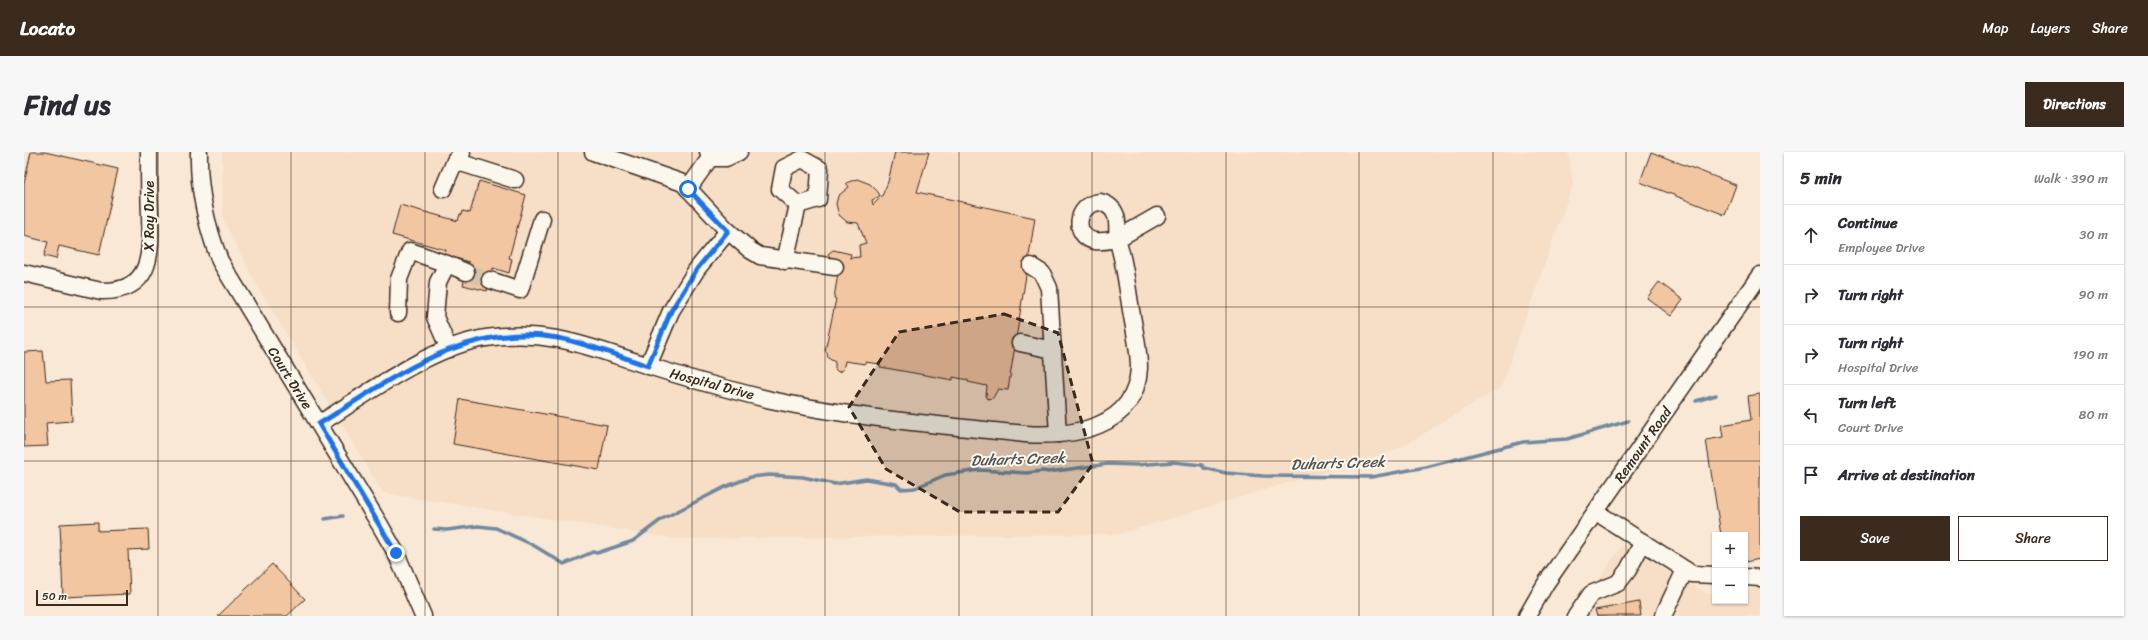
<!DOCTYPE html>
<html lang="en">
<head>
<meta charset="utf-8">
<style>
	:root { --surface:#fff; --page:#f7f7f7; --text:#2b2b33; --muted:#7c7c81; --line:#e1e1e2; --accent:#3b2a1e }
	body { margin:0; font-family:Sriracha,sans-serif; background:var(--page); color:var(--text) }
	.controls { position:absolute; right:12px; bottom:12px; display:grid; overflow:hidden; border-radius:0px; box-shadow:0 1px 3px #0004 }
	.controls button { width:36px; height:36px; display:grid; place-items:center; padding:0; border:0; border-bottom:1px solid var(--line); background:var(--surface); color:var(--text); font:20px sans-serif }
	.scale { position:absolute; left:12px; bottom:10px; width:92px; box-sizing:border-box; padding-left:4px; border:2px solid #3b2a1e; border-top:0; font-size:11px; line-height:14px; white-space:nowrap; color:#3b2a1e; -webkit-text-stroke:3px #fbf7ec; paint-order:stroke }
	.stop { position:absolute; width:12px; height:12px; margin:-9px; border:3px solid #1a73e8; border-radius:50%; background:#fff }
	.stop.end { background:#1a73e8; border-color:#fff; box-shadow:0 1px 4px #0008 }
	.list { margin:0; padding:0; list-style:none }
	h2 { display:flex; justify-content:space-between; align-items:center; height:52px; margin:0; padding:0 16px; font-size:17px }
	h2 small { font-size:13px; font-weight:400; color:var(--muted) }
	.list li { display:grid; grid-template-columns:26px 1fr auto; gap:12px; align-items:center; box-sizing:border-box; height:60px; padding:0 16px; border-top:1px solid var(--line) }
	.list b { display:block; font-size:15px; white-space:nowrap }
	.list p { margin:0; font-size:13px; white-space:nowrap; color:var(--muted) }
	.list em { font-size:13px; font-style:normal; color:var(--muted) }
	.actions { display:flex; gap:8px; padding:12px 16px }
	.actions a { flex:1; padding:9px 0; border:1px solid var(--accent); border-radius:0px; text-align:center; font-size:14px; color:var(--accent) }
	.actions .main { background:var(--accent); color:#fff }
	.icon { flex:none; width:22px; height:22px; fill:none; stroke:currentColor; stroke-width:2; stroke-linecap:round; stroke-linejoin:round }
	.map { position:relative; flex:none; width:1736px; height:464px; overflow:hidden; border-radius:0px }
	header { display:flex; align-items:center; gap:24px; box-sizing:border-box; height:56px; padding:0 20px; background:var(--accent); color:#fff }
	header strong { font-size:19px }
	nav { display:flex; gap:22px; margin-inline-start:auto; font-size:14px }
	.intro { display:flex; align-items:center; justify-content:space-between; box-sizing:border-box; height:96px; padding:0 24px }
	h1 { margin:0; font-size:28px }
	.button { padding:10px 18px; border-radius:0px; background:var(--accent); color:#fff; font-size:14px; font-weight:700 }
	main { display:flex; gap:24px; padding:0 24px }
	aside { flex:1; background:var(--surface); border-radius:0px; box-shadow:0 1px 3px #0004 }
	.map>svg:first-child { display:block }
</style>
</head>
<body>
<header>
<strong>Locato</strong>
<nav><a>Map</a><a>Layers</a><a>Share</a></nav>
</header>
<div class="intro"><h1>Find us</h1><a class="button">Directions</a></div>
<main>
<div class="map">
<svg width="1736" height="464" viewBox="0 0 1736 464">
	<rect width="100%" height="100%" fill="#f9e8d6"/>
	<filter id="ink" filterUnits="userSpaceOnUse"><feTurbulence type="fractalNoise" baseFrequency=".025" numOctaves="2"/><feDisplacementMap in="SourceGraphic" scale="8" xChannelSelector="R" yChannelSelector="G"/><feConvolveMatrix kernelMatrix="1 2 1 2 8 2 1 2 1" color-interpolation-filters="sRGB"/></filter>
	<g filter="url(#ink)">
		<g fill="#f7dec6">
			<path d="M198 0H1544L1549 32 1477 235 1372 298 1095 382 654 387 359 341 230 128 199 67Z"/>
			<path d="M1599 392 1684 442 1691 441V449H1721V438L1736 436V464H1551Z"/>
		</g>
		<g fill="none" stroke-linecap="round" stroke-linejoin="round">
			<g stroke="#71899e" stroke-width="3.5">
				<path d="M1672 249 1692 243"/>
				<path d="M301 367 319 364"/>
				<path d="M410 377 423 378 454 374 472 376 509 393 540 412 569 400 573 401 609 389 638 367 701 335 727 325 745 323 779 325 811 332 842 327 872 332 877 337 891 336 921 323 956 318 1002 321 1019 319 1024 320 1084 312 1112 313 1149 310 1178 313 1180 316 1202 321 1239 324 1347 325 1402 315 1499 290 1543 287 1604 269"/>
			</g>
		</g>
		<g fill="#f3c6a2" stroke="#3b2a1e">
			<path d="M7 0H21L94 17 75 103 35 94 32 107 20 104 24 90 0 84V32Z"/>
			<path d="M871 0H905L893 40 1011 66 984 238 974 237 969 246 964 247 962 244 963 234 944 230V228L929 225V228L856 215V212L841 210V212L821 209 819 218 814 220 811 217V210L804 206 803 200 801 199 812 147 810 146 816 109 807 107 804 102 809 98 827 102 826 106 836 105 835 93 842 91 834 71 823 70 815 63 812 52 814 44 825 35 822 31 833 27 846 32 854 40 856 44 848 48 849 53 858 44 864 30Z"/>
			<path d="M1627 0 1712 33 1701 63 1616 30Z"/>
			<path d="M455 29 502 43 485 106 488 107 485 121 469 116 463 139 439 133 445 110 421 103 422 98 368 83 376 53 434 69 436 62 438 63 439 59 446 61Z"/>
			<path d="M1635 130 1659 148 1647 164 1623 146Z"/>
			<path d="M19 199 22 229 46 228 48 269 22 271 24 294 0 295V200Z"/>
			<path d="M1736 242V407L1721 410V383H1697L1682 288 1700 285 1698 273 1727 268 1724 244Z"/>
			<path d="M436 247 583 273 575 318 429 292Z"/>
			<path d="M74 370V379L124 377 125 397 104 398 106 442 39 445 36 372Z"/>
			<path d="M248 412 281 447 263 464H194Z"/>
			<path d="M1615 450 1617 464H1573L1571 458Z"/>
		</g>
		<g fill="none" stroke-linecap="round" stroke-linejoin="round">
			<path stroke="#d3c2b1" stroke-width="16" stroke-dasharray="16 8" stroke-linecap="butt" d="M442 120 466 128"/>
			<g stroke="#3b2a1e" stroke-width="19">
				<g id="minor">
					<path d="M175 0C174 39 182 73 196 109L356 373 372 401 399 464"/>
					<path d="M569 0 659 31 702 77 726 98 736 104 811 115"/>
					<path d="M684 0 686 6H702L715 0"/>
					<path d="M431 9 491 28"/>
					<path d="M419 37 431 9 438 1"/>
					<path d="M664 37 686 6"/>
					<path d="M1076 50C1095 55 1094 70 1093 87 1086 88 1079 90 1071 89 1049 85 1050 53 1076 50Z"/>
					<path d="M761 109 774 53 756 37 760 16 778 7 796 17 794 47 774 53"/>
					<path d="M423 112 442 120"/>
					<path d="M1007 114 1018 121 1025 136 1034 282"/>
					<path d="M0 121 77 139C129 140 127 101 126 62 125 41 125 21 125 0"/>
					<path d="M466 128 496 138 518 67"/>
					<path d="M374 161 375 127 386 99 423 112 414 130 411 165 425 197"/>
					<path d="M996 191 1029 198"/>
					<path d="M624 214 647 159 673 117 704 79"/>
					<path d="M295 272C343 242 407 194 462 186 525 176 567 196 625 214 665 227 706 238 747 248 830 266 916 273 1001 282 1048 285 1112 277 1115 216 1115 196 1110 177 1107 158 1103 135 1101 110 1093 87L1133 64"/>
					<path d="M1572 360 1668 422 1691 423"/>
					<path d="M1721 425 1736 426"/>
					<path d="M1503 464 1522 431 1736 123"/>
					<path d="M1552 464 1567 442 1594 431 1604 418 1619 390"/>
					<path d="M1639 464 1661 418"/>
				</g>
			</g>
			<use href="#minor" stroke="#fbf7ec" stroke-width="16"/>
		</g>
	</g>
	<g fill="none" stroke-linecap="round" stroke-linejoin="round" filter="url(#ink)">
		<path stroke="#1a73e8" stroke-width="5" d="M372 401 295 272C370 226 440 169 534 186 565 192 595 204 624 214L647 159 673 117 704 79 664 37"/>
	</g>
	<path fill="#3b2a1e" fill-opacity="0.2" stroke="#3b2a1e" stroke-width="3" stroke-dasharray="8 5" stroke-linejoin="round" d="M980 162 1034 181 1069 312 1034 360H936L862 317 825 255 875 180Z"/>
	<path fill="none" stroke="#3b2a1e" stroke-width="1" stroke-opacity="0.55" d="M134 0V464M267 0V464M401 0V464M534 0V464M668 0V464M801 0V464M935 0V464M1068 0V464M1202 0V464M1335 0V464M1469 0V464M1602 0V464M0 155H1736M0 309H1736"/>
	<g text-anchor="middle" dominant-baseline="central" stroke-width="4" stroke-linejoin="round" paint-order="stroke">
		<g font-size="14" fill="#3b2a1e" stroke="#fbf7ec">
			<text transform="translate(125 64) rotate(-90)">X Ray Drive</text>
			<text transform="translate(266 226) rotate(58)">Court Drive</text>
			<text transform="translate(688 232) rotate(15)">Hospital Drive</text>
			<text transform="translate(1619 293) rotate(-55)">Remount Road</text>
		</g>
		<g font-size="15" font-style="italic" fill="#525253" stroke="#fbf7ec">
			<text transform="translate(994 307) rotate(-2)">Duharts Creek</text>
			<text transform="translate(1314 311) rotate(-2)">Duharts Creek</text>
		</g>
	</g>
</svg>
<div class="controls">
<button>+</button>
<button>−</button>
</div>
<div class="scale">50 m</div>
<div class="stop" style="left:664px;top:37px"></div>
<div class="stop end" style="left:372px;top:401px"></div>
</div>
<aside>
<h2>5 min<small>Walk · 390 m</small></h2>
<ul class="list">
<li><svg class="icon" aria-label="ahead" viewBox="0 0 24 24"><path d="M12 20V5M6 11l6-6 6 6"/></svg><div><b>Continue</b><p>Employee Drive</p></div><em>30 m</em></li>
<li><svg class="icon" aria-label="right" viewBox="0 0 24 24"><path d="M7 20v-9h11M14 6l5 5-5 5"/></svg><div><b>Turn right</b></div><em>90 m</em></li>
<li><svg class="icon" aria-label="right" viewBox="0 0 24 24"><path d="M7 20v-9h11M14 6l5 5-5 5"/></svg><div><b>Turn right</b><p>Hospital Drive</p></div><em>190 m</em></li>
<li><svg class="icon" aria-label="left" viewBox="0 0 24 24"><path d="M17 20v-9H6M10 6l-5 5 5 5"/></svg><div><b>Turn left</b><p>Court Drive</p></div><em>80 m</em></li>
<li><svg class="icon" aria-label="arrive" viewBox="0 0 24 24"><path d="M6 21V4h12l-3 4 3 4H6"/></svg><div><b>Arrive at destination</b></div></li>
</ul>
<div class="actions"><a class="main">Save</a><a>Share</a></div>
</aside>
</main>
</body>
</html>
